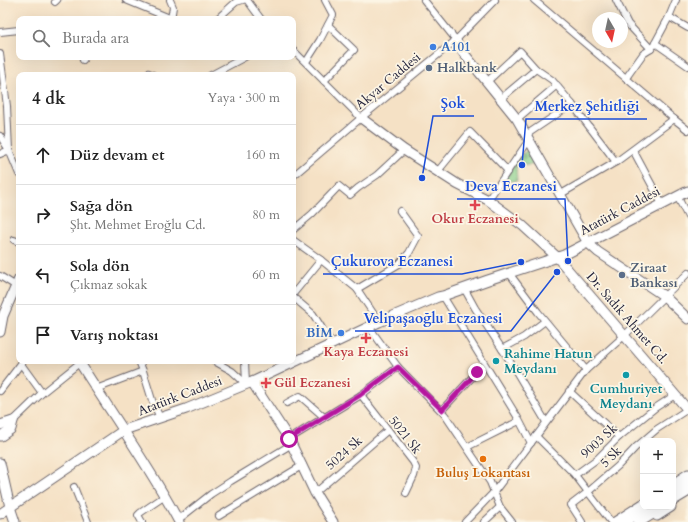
<!DOCTYPE html>
<html lang="tr">
<head>
<meta charset="utf-8">
<style>
	:root { --surface:#fff; --page:#f6f6f6; --text:#222; --muted:#767676; --line:#e0e0e0 }
	body { margin:0; font-family:Cardo,serif; background:var(--page); color:var(--text) }
	.controls { position:absolute; right:12px; bottom:12px; display:grid; overflow:hidden; border-radius:8px; box-shadow:0 4px 16px #0002 }
	.controls button { width:36px; height:36px; display:grid; place-items:center; padding:0; border:0; border-bottom:1px solid var(--line); background:var(--surface); color:var(--text); font:20px sans-serif }
	.compass { position:absolute; left:592px; top:12px; width:36px; height:36px; border-radius:50%; background:var(--surface); box-shadow:0 4px 16px #0002; rotate:171deg }
	.stop { position:absolute; width:12px; height:12px; margin:-9px; border:3px solid #b5179e; border-radius:50%; background:#fff }
	.stop.end { background:#b5179e; border-color:#fff; box-shadow:0 1px 4px #0008 }
	.list { margin:0; padding:0; list-style:none }
	h2 { display:flex; justify-content:space-between; align-items:center; height:52px; margin:0; padding:0 16px; font-size:17px }
	h2 small { font-size:13px; font-weight:400; color:var(--muted) }
	.list li { display:grid; grid-template-columns:26px 1fr auto; gap:12px; align-items:center; box-sizing:border-box; height:60px; padding:0 16px; border-top:1px solid var(--line) }
	.list b { display:block; font-size:15px; white-space:nowrap }
	.list p { margin:0; font-size:13px; white-space:nowrap; color:var(--muted) }
	.list em { font-size:13px; font-style:normal; color:var(--muted) }
	.icon { flex:none; width:22px; height:22px; fill:none; stroke:currentColor; stroke-width:2; stroke-linecap:round; stroke-linejoin:round }
	.map { position:relative; flex:none; width:688px; height:522px; overflow:hidden }
	.search { position:absolute; background:var(--surface); box-shadow:0 4px 16px #0002; left:16px; top:16px; width:280px; height:44px; display:flex; align-items:center; gap:10px; box-sizing:border-box; padding:0 14px; border-radius:8px; color:var(--muted); font-size:15px }
	.panel { position:absolute; background:var(--surface); box-shadow:0 4px 16px #0002; left:16px; top:72px; width:280px; height:292px; border-radius:8px }
	.map>svg:first-child { display:block }
</style>
</head>
<body>
<div class="map">
<svg width="688" height="522" viewBox="0 0 688 522">
	<defs>
		<pattern id="cemetery-stones" width="16" height="16" patternUnits="userSpaceOnUse"><rect width="16" height="16" fill="#86ce89"/><path d="M2 7V4a2 2 0 0 1 4 0v3zM10 15v-3a2 2 0 0 1 4 0v3z" fill="#73b177"/></pattern>
	</defs>
	<rect width="100%" height="100%" fill="#fcf5e5"/>
	<filter id="ink" filterUnits="userSpaceOnUse"><feTurbulence type="fractalNoise" baseFrequency=".025" numOctaves="2"/><feDisplacementMap in="SourceGraphic" scale="8" xChannelSelector="R" yChannelSelector="G"/><feConvolveMatrix kernelMatrix="1 2 1 2 8 2 1 2 1" color-interpolation-filters="sRGB"/></filter>
	<filter id="wash" filterUnits="userSpaceOnUse"><feTurbulence type="fractalNoise" baseFrequency=".012" numOctaves="4" result="noise"/><feDisplacementMap in="SourceGraphic" scale="16" xChannelSelector="R" yChannelSelector="G"/><feGaussianBlur stdDeviation="0.9" result="paint"/><feColorMatrix in="noise" values="0 0 0 0 0 0 0 0 0 0 0 0 0 0 0 0 0 1.4 0 .05"/><feComposite in="paint" operator="in"/></filter>
	<g filter="url(#wash)">
		<rect width="100%" height="100%" fill="#f5e1c5"/>
		<path fill="url(#cemetery-stones)" stroke="#547862" d="M529 149H533L540 164 516 166 517 181H503L521 155Z"/>
	</g>
	<g filter="url(#ink)">
		<g fill="none" stroke-linecap="round" stroke-linejoin="round">
			<g stroke="#6c656b" stroke-width="8">
				<g id="street">
					<path d="M126 0 172 19"/>
					<path d="M170 0 173 7 171 19"/>
					<path d="M247 0 261 19"/>
					<path d="M424 0 456 40"/>
					<path d="M534 0 674 119 688 130"/>
					<path d="M616 0 628 24 651 49"/>
					<path d="M55 2 57 0"/>
					<path d="M669 17 688 28"/>
					<path d="M217 19 236 2 243 0"/>
					<path d="M0 32 19 30"/>
					<path d="M655 43 688 66"/>
					<path d="M293 50 361 118"/>
					<path d="M0 54 7 106 9 150 0 154"/>
					<path d="M83 60 85 57"/>
					<path d="M306 62 320 40 333 15 325 0"/>
					<path d="M149 73 153 75"/>
					<path d="M211 75 245 57"/>
					<path d="M491 78 520 51 536 69 552 80 572 104 526 135"/>
					<path d="M626 78 643 54 651 49 654 45 669 17 676 0"/>
					<path d="M324 81 354 50 328 25"/>
					<path d="M505 95 536 69"/>
					<path d="M572 104 616 162"/>
					<path d="M517 119 557 85"/>
					<path d="M0 136 9 150 19 174"/>
					<path d="M633 150 662 204"/>
					<path d="M438 171 470 132 508 171"/>
					<path d="M293 176 361 118 456 40 495 0"/>
					<path d="M561 194 616 162 674 119"/>
					<path d="M677 196 688 217"/>
					<path d="M488 200 529 140"/>
					<path d="M293 230 312 214 339 186 350 195 358 188 377 175 404 150"/>
					<path d="M14 240 19 242"/>
					<path d="M293 240 321 260 357 289 379 322"/>
					<path d="M509 273 538 312 586 370"/>
					<path d="M0 276 16 286"/>
					<path d="M464 288 475 308 508 358 546 422"/>
					<path d="M357 289 399 264 409 253 418 236 400 211"/>
					<path d="M293 294 321 260"/>
					<path d="M443 296 518 418 531 443"/>
					<path d="M293 297 313 314 332 344"/>
					<path d="M369 327 398 367 445 415 490 482 500 507 512 522"/>
					<path d="M502 349 524 337 545 321"/>
					<path d="M139 361 143 371"/>
					<path d="M214 361 232 371 245 383"/>
					<path d="M245 361 246 384"/>
					<path d="M21 364 42 393"/>
					<path d="M96 389 143 371 152 400 160 418"/>
					<path d="M0 391 23 361"/>
					<path d="M569 391 619 437"/>
					<path d="M361 395 413 462 416 468 414 476 406 493"/>
					<path d="M287 403 300 396 324 417"/>
					<path d="M442 410 477 372"/>
					<path d="M13 421 42 393 82 361"/>
					<path d="M536 436 575 475 611 522"/>
					<path d="M289 439 361 395 398 367"/>
					<path d="M467 447 519 421"/>
					<path d="M575 475 597 459 619 437 655 408 675 395"/>
					<path d="M74 487 88 522"/>
					<path d="M315 493 388 430"/>
					<path d="M219 516 303 465"/>
					<path d="M178 520 211 494 231 481 292 444"/>
					<path d="M142 522 138 515 140 513 165 496"/>
					<path d="M465 522 494 492 586 370 625 335 688 273"/>
					<path d="M484 522 500 507"/>
					<path d="M582 522 571 505 588 492 618 466 636 447 657 429 688 409"/>
				</g>
			</g>
			<g stroke="#6c656b" stroke-width="11">
				<g id="secondary">
					<path d="M456 40 458 46 517 119 588 243 598 252 664 296 688 319"/>
					<path d="M361 118 404 150 457 184 488 200 522 225 557 257 688 410"/>
					<path d="M0 332 3 316 19 279"/>
					<path d="M80 363C113 416 150 467 179 522"/>
					<path d="M252 382 289 439 315 493 333 522"/>
					<path d="M0 425 13 421"/>
					<path d="M1 436 11 429 13 421"/>
					<path d="M0 463 10 507 15 522"/>
					<path d="M673 484 688 474"/>
					<path d="M0 514 124 430 186 409 252 382 379 322 438 297 443 296 488 280 564 255 688 191"/>
					<path d="M657 516 671 507"/>
					<path d="M615 522 643 504"/>
				</g>
			</g>
			<g stroke="#6c656b" stroke-width="12">
				<g id="primary">
					<path d="M673 490 688 481"/>
					<path d="M673 500 688 491"/>
					<path d="M624 522 647 507"/>
					<path d="M639 522 663 507"/>
				</g>
			</g>
			<use href="#street" stroke="#fff" stroke-width="6"/>
			<use href="#secondary" stroke="#fff" stroke-width="9"/>
			<use href="#primary" stroke="#fff" stroke-width="10"/>
		</g>
	</g>
	<g fill="none" stroke-linecap="round" stroke-linejoin="round" filter="url(#ink)">
		<path stroke="#b5179e" stroke-width="5" d="M289 439 360 395 398 367 442 410 477 372"/>
	</g>
	<g fill="#3f7fe0" stroke="#fcf5e5" stroke-width="1.5">
		<circle cx="433" cy="47" r="4"/>
		<circle cx="341" cy="333" r="4"/>
	</g>
	<g fill="#5c6f8a" stroke="#fcf5e5" stroke-width="1.5">
		<circle cx="429" cy="68" r="4"/>
		<circle cx="622" cy="275" r="4"/>
	</g>
	<g fill="#e0444e" stroke="#fcf5e5" stroke-width="1.5">
		<path d="M473 199h4v4h4v4h-4v4h-4v-4h-4v-4h4z"/>
		<path d="M364 332h4v4h4v4h-4v4h-4v-4h-4v-4h4z"/>
		<path d="M264 377h4v4h4v4h-4v4h-4v-4h-4v-4h4z"/>
	</g>
	<g fill="#0f9aa8" stroke="#fcf5e5" stroke-width="1.5">
		<circle cx="496" cy="361" r="4"/>
		<circle cx="626" cy="375" r="4"/>
	</g>
	<circle fill="#e8710a" stroke="#fcf5e5" stroke-width="1.5" cx="483" cy="459" r="4"/>
	<g text-anchor="middle" dominant-baseline="central" stroke-width="3.5" stroke-linejoin="round" paint-order="stroke">
		<g font-size="13" font-weight="bold" fill="#366cbe" stroke="#fcf5e5" text-anchor="start">
			<text x="441" y="47">A101</text>
			<text x="333" y="333" text-anchor="end">BİM</text>
		</g>
		<g font-size="13" font-weight="bold" fill="#4e5e75" stroke="#fcf5e5" text-anchor="start">
			<text x="437" y="68">Halkbank</text>
			<text x="630" y="268">Ziraat<tspan x="630" dy="15">Bankası</tspan></text>
		</g>
		<g font-size="13" fill="#22223b" stroke="#fcf5e5">
			<text transform="translate(388 81) rotate(-40)">Akyar Caddesi</text>
			<text transform="translate(620 211) rotate(-28)">Atatürk Caddesi</text>
			<text transform="translate(627 318) rotate(49)">Dr. Sadık Ahmet Cd.</text>
			<text transform="translate(180 396) rotate(-21)">Atatürk Caddesi</text>
			<text transform="translate(405 435) rotate(52)">5021 Sk</text>
			<text transform="translate(599 441) rotate(-42)">9003 Sk</text>
			<text transform="translate(344 453) rotate(-41)">5024 Sk</text>
			<text transform="translate(611 457) rotate(-44)">5 Sk</text>
		</g>
		<g font-size="13" font-weight="bold" fill="#be3a42" stroke="#fcf5e5">
			<text x="475" y="219">Okur Eczanesi</text>
			<text x="366" y="352">Kaya Eczanesi</text>
			<text x="274" y="383" text-anchor="start">Gül Eczanesi</text>
		</g>
		<g font-size="13" font-weight="bold" fill="#0d838f" stroke="#fcf5e5" text-anchor="start">
			<text x="504" y="354">Rahime Hatun<tspan x="504" dy="15">Meydanı</tspan></text>
			<text x="626" y="389" text-anchor="middle">Cumhuriyet<tspan x="626" dy="15">Meydanı</tspan></text>
		</g>
		<g font-size="13" font-weight="bold" fill="#c56008" stroke="#fcf5e5">
			<text x="483" y="473">Buluş Lokantası</text>
		</g>
	</g>
	<path fill="none" stroke="#1d4ed8" stroke-width="1.5" d="M422 178L433 116H474M522 165L526 119H647M568 261L565 199H457M521 262L462 274H323M557 272L511 331H355"/>
	<g fill="#1d4ed8" stroke="#fcf5e5" stroke-width="1.5">
		<circle cx="422" cy="178" r="4"/>
		<circle cx="522" cy="165" r="4"/>
		<circle cx="568" cy="261" r="4"/>
		<circle cx="521" cy="262" r="4"/>
		<circle cx="557" cy="272" r="4"/>
	</g>
	<g font-size="14" text-anchor="middle" font-weight="bold" fill="#1d4ed8" stroke="#fcf5e5" stroke-width="3.5" stroke-linejoin="round" paint-order="stroke">
		<text x="453" y="108">Şok</text>
		<text x="587" y="111">Merkez Şehitliği</text>
		<text x="511" y="191">Deva Eczanesi</text>
		<text x="392" y="266">Çukurova Eczanesi</text>
		<text x="433" y="323">Velipaşaoğlu Eczanesi</text>
	</g>
</svg>
<div class="controls">
<button>+</button>
<button>−</button>
</div>
<svg class="compass" viewBox="-18 -18 36 36"><path d="M0-13l5 13h-10z" fill="#e53935"/><path d="M0 13l5-13h-10z" fill="#767676"/></svg>
<div class="stop" style="left:289px;top:439px"></div>
<div class="stop end" style="left:477px;top:372px"></div>
<div class="search"><svg class="icon" aria-label="search" viewBox="0 0 24 24"><circle cx="10" cy="10" r="6"/><path d="M15 15l6 6"/></svg>Burada ara</div>
<section class="panel">
<h2>4 dk<small>Yaya · 300 m</small></h2>
<ul class="list">
<li><svg class="icon" aria-label="ahead" viewBox="0 0 24 24"><path d="M12 20V5M6 11l6-6 6 6"/></svg><div><b>Düz devam et</b></div><em>160 m</em></li>
<li><svg class="icon" aria-label="right" viewBox="0 0 24 24"><path d="M7 20v-9h11M14 6l5 5-5 5"/></svg><div><b>Sağa dön</b><p>Şht. Mehmet Eroğlu Cd.</p></div><em>80 m</em></li>
<li><svg class="icon" aria-label="left" viewBox="0 0 24 24"><path d="M17 20v-9H6M10 6l-5 5 5 5"/></svg><div><b>Sola dön</b><p>Çıkmaz sokak</p></div><em>60 m</em></li>
<li><svg class="icon" aria-label="arrive" viewBox="0 0 24 24"><path d="M6 21V4h12l-3 4 3 4H6"/></svg><div><b>Varış noktası</b></div></li>
</ul>
</section>
</div>
</body>
</html>
